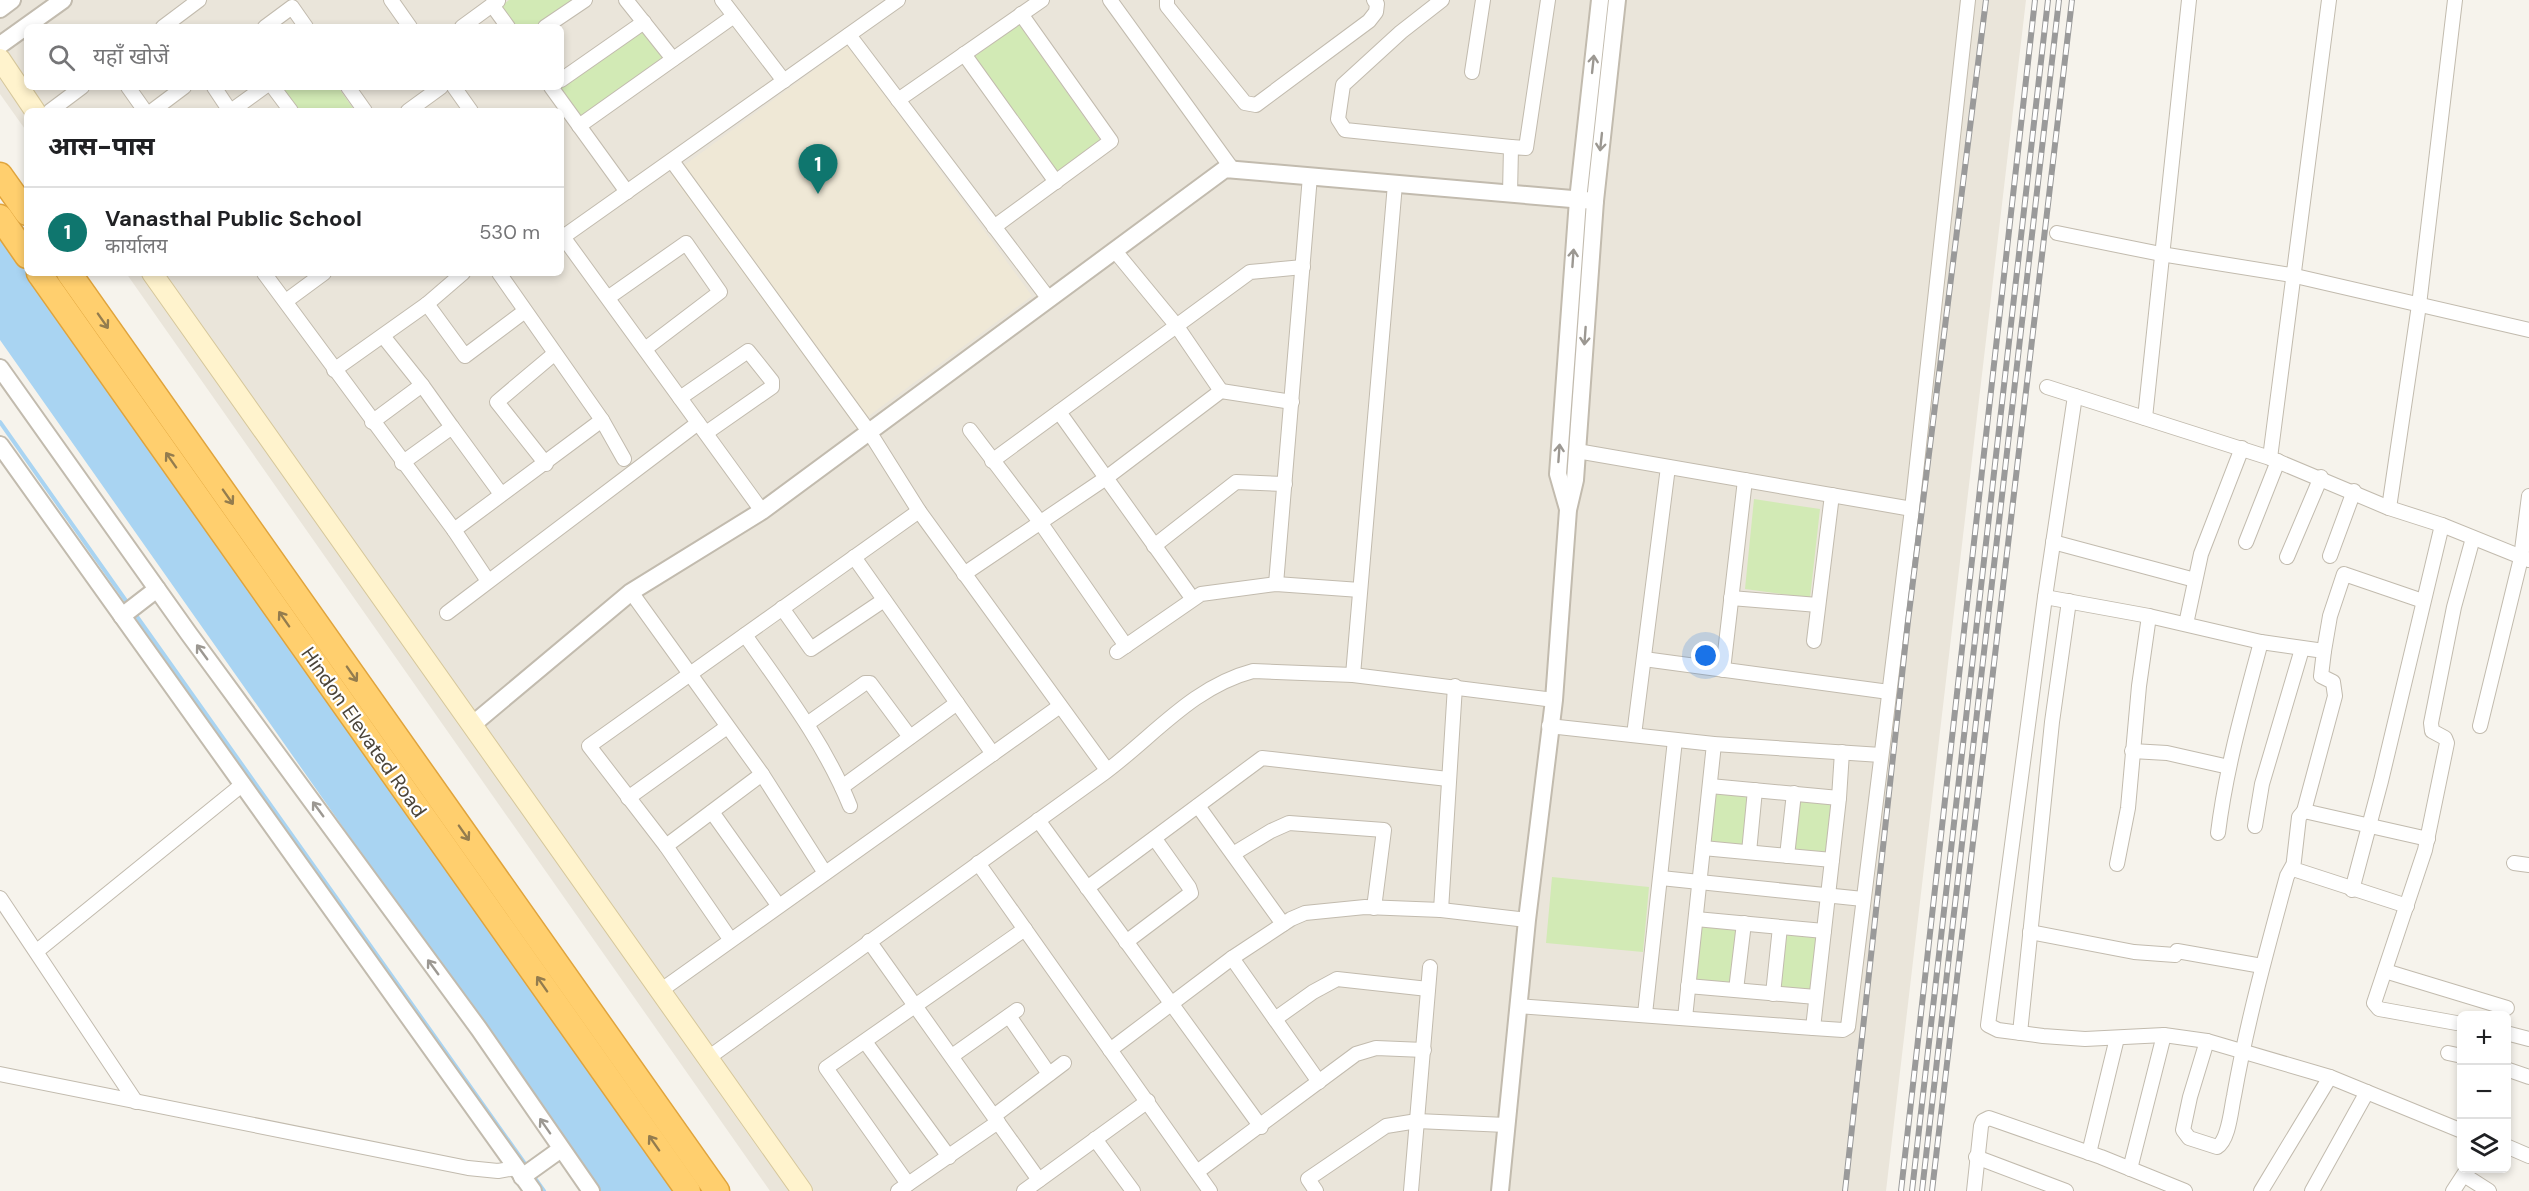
<!DOCTYPE html>
<html lang="hi">
<head>
<meta charset="utf-8">
<style>
	:root { --surface:#fff; --page:#f6f6f6; --text:#202124; --muted:#757577; --line:#e0e0e0; --accent:#0f766e }
	body { margin:0; font-family:"DM Sans","Noto Sans Devanagari",sans-serif; background:var(--page); color:var(--text) }
	.controls { position:absolute; right:18px; bottom:18px; display:grid; overflow:hidden; border-radius:9px; box-shadow:0 3px 9px #0003 }
	.controls button { width:54px; height:54px; display:grid; place-items:center; padding:0; border:0; border-bottom:2px solid var(--line); background:var(--surface); color:var(--text); font:30px sans-serif }
	.you { position:absolute; left:1706px; top:656px; width:21px; height:21px; margin:-15px; border:4px solid #fff; border-radius:50%; background:#1a73e8; box-shadow:0 0 0 9px #1a73e833 }
	.badge { display:grid; place-items:center; width:39px; height:39px; border-radius:50%; background:var(--accent); color:#fff; font-size:20px; font-weight:700 }
	.pin { position:absolute; translate:-50% -50px; filter:drop-shadow(0 2px 3px #0008) }
	.pin::after { content:''; position:absolute; top:32px; width:21px; height:18px; background:inherit; clip-path:polygon(0 0,100% 0,50% 100%) }
	.list { margin:0; padding:0; list-style:none }
	h2 { display:flex; justify-content:space-between; align-items:center; height:78px; margin:0; padding:0 24px; font-size:26px }
	h2 small { font-size:20px; font-weight:400; color:var(--muted) }
	.list li { display:grid; grid-template-columns:39px 1fr auto; gap:18px; align-items:center; box-sizing:border-box; height:90px; padding:0 24px; border-top:2px solid var(--line) }
	.list b { display:block; font-size:22px; white-space:nowrap }
	.list p { margin:0; font-size:20px; white-space:nowrap; color:var(--muted) }
	.list em { font-size:20px; font-style:normal; color:var(--muted) }
	.icon { flex:none; width:33px; height:33px; fill:none; stroke:currentColor; stroke-width:2; stroke-linecap:round; stroke-linejoin:round }
	.map { position:relative; flex:none; width:2529px; height:1191px; overflow:hidden }
	.search { position:absolute; background:var(--surface); box-shadow:0 3px 9px #0003; left:24px; top:24px; width:540px; height:66px; display:flex; align-items:center; gap:15px; box-sizing:border-box; padding:0 21px; border-radius:9px; color:var(--muted); font-size:22px }
	.panel { position:absolute; background:var(--surface); box-shadow:0 3px 9px #0003; left:24px; top:108px; width:540px; height:168px; border-radius:9px }
	.map>svg:first-child { display:block }
</style>
</head>
<body>
<div class="map">
<svg width="2529" height="1191" viewBox="0 0 2529 1191">
	<rect width="100%" height="100%" fill="#f6f3ec"/>
	<path fill="#eae5da" fill-rule="evenodd" d="M0 0H2026L1886 1191H770L126 273H561V111H27V132L0 94ZM27 27H561V87H27Z"/>
	<path fill="#efe8d6" d="M848 45 1032 296 855 426 671 175Z"/>
	<g fill="#d2eab5">
		<path d="M509 0H574L536 27H514L500 7Z"/>
		<path d="M1019 24 1101 141 1056 174 974 57Z"/>
		<path d="M642 29 664 60 580 120 558 89Z"/>
		<path d="M281 87H338L355 111H298Z"/>
		<path d="M1754 499 1820 509 1810 598 1745 589Z"/>
		<path d="M1715 789 1751 793 1746 848 1709 844Z"/>
		<path d="M1798 797 1834 801 1829 856 1792 852Z"/>
		<path d="M1552 877 1649 887 1643 952 1546 943Z"/>
		<path d="M1701 925 1738 929 1732 984 1695 980Z"/>
		<path d="M1783 934 1819 938 1813 993 1776 989Z"/>
	</g>
	<path fill="#a9d4f2" d="M0 221 27 259V273H37L695 1191H599L0 340Z"/>
	<g fill="none" stroke-linecap="round" stroke-linejoin="round">
		<g stroke="#a9d4f2" stroke-width="4">
			<path d="M0 422 129 605"/>
			<path d="M133 611 528 1168"/>
			<path d="M532 1174 544 1191"/>
		</g>
		<g stroke="#c2bbae" stroke-width="16">
			<g id="minor">
				<path d="M391 0 410 27"/>
				<path d="M626 0 673 59"/>
				<path d="M722 0 784 81"/>
				<path d="M1110 0 1233 170"/>
				<path d="M1167 0V6L1245 103 1256 105 1369 21 1376 12 1377 4 1374 0"/>
				<path d="M1442 0 1401 32 1343 85 1338 119 1345 130 1511 147"/>
				<path d="M498 1 492 5 508 27"/>
				<path d="M163 27 199 0"/>
				<path d="M265 27 292 7 306 27"/>
				<path d="M462 27 492 5"/>
				<path d="M545 27 585 0"/>
				<path d="M849 35 1049 299"/>
				<path d="M964 54 1056 182"/>
				<path d="M1472 72 1483 0"/>
				<path d="M561 80 644 22"/>
				<path d="M128 87 145 111"/>
				<path d="M214 87 230 111"/>
				<path d="M273 87 291 111"/>
				<path d="M348 87 365 111"/>
				<path d="M454 87 471 111"/>
				<path d="M551 87 627 192"/>
				<path d="M898 100 1042 0"/>
				<path d="M50 111 82 87"/>
				<path d="M152 111 184 87"/>
				<path d="M231 111 264 87"/>
				<path d="M408 111 441 87"/>
				<path d="M579 126 734 16"/>
				<path d="M672 161 870 433 919 511 1107 770"/>
				<path d="M1510 194 1511 147 1526 148 1548 0"/>
				<path d="M994 227 1111 141 1021 14"/>
				<path d="M2057 233 2161 254 2291 275 2529 330"/>
				<path d="M561 234 762 511"/>
				<path d="M563 237 898 0"/>
				<path d="M1115 251 1176 325 1221 391"/>
				<path d="M264 273 454 530 602 420"/>
				<path d="M499 273 602 420 624 459"/>
				<path d="M609 297 686 243 720 292 645 349"/>
				<path d="M286 301 324 273"/>
				<path d="M427 304 465 356 525 311"/>
				<path d="M334 370 427 304 463 273"/>
				<path d="M422 385 452 427"/>
				<path d="M2047 387 2270 458 2389 508 2442 525 2529 560"/>
				<path d="M2075 396 2045 597 1988 1025 1998 1030 2043 1036 2085 1039 2164 1035 2207 1041 2330 1077 2462 1131"/>
				<path d="M680 398 748 351 772 381V387L706 433"/>
				<path d="M1059 412 1192 598"/>
				<path d="M2145 418 2189 0"/>
				<path d="M372 422 422 385 383 336"/>
				<path d="M970 430 1040 522 1126 646"/>
				<path d="M1577 451 1912 509"/>
				<path d="M2270 458 2329 0"/>
				<path d="M992 461 1250 272 1303 267"/>
				<path d="M402 463 452 427 501 494"/>
				<path d="M546 464 497 402 554 354"/>
				<path d="M2389 508 2419 305 2455 0"/>
				<path d="M454 530 488 581"/>
				<path d="M2053 542 2195 580"/>
				<path d="M2246 542 2278 461"/>
				<path d="M1154 546 1236 482 1285 484"/>
				<path d="M2330 556 2354 491"/>
				<path d="M854 557 993 754"/>
				<path d="M2287 557 2321 477"/>
				<path d="M964 574 1106 478 1221 391 1292 402"/>
				<path d="M1276 584 1310 176"/>
				<path d="M631 592 762 774 825 873"/>
				<path d="M2045 597 2149 616 2261 642 2324 651 2321 676 2333 682 2335 696 2304 811"/>
				<path d="M1731 598 1818 605"/>
				<path d="M782 608 811 649 884 600"/>
				<path d="M447 613 698 423"/>
				<path d="M2186 624 2201 554 2242 448"/>
				<path d="M745 635C783 689 825 744 850 806"/>
				<path d="M1814 641 1832 495"/>
				<path d="M2324 651 2330 616 2344 574 2423 601"/>
				<path d="M1117 652 1201 594 1276 584 1360 590"/>
				<path d="M1644 659 1889 692"/>
				<path d="M1723 670 1745 480"/>
				<path d="M1353 675 1395 184"/>
				<path d="M807 724 865 683H870L910 737"/>
				<path d="M1549 726 1714 744 1881 755"/>
				<path d="M2480 726 2521 558 2529 496"/>
				<path d="M1634 735 1668 467"/>
				<path d="M2132 751 2167 753 2229 767"/>
				<path d="M1710 786 1839 798"/>
				<path d="M842 787 957 703"/>
				<path d="M628 798 727 727"/>
				<path d="M1198 806 1283 924"/>
				<path d="M712 812 778 905"/>
				<path d="M1038 820 1261 1127"/>
				<path d="M2255 826 2262 784 2302 649"/>
				<path d="M2218 833C2226 768 2244 705 2261 642"/>
				<path d="M666 846 762 774"/>
				<path d="M1703 848 1832 860"/>
				<path d="M1749 852 1755 790"/>
				<path d="M1233 854 1271 831 1289 823 1384 830 1374 908"/>
				<path d="M1787 856 1794 793"/>
				<path d="M978 863 1210 1191"/>
				<path d="M2514 863 2529 865"/>
				<path d="M2117 864 2128 808 2139 686 2149 616"/>
				<path d="M1661 878 1863 899"/>
				<path d="M1087 888 1262 758 1448 779"/>
				<path d="M2352 890 2381 781 2442 525"/>
				<path d="M0 898 136 1102"/>
				<path d="M2407 906 2293 869 2299 817 2304 811 2428 839"/>
				<path d="M1441 910 1455 686"/>
				<path d="M1696 919 1824 931"/>
				<path d="M2030 932 2134 952 2175 955 2177 951 2262 966"/>
				<path d="M730 939 666 846 589 746 919 511"/>
				<path d="M869 941 1039 1180"/>
				<path d="M1126 942 1191 893 1189 887 1155 839"/>
				<path d="M37 951 243 784"/>
				<path d="M1232 958 1319 1082"/>
				<path d="M2385 971 2507 1008"/>
				<path d="M1688 986 1816 997"/>
				<path d="M1736 990 1744 923"/>
				<path d="M660 991 1060 706"/>
				<path d="M1773 994 1780 927"/>
				<path d="M1518 1006 1813 1028 1843 1030 1848 1027 1912 509 1968 0"/>
				<path d="M1645 1014 1675 740"/>
				<path d="M1009 1016 1049 1074"/>
				<path d="M1685 1018 1714 744"/>
				<path d="M1275 1019 1313 992 1337 979 1428 989"/>
				<path d="M2462 1024 2379 1009 2374 1003 2425 850 2447 743 2445 738 2432 731 2431 723 2454 607 2473 538"/>
				<path d="M1813 1028 1839 798 1842 752"/>
				<path d="M2020 1033 2052 722 2069 601"/>
				<path d="M2506 1033 2529 1039"/>
				<path d="M2207 1041 2190 1097 2183 1130 2189 1138 2217 1147C2229 1140 2231 1109 2234 1096 2247 1022 2267 949 2287 876L2292 867"/>
				<path d="M866 1043 949 1157"/>
				<path d="M1110 1050 1232 958 1291 919 1305 913 1365 907 1441 910 1527 920"/>
				<path d="M2448 1053 2462 1056"/>
				<path d="M952 1056 1017 1010"/>
				<path d="M708 1058C840 963 972 869 1104 773 1153 737 1192 687 1253 671L1353 675 1554 700"/>
				<path d="M2506 1069 2529 1077"/>
				<path d="M0 1074 468 1168 498 1171 516 1168"/>
				<path d="M994 1116 1064 1063"/>
				<path d="M1095 1139 1133 1191"/>
				<path d="M2506 1146 2529 1156"/>
				<path d="M2089 1153 2117 1038"/>
				<path d="M1976 1157 2066 1191"/>
				<path d="M2130 1169 2164 1035"/>
				<path d="M1197 1172 1356 1054 1376 1048 1424 1050"/>
				<path d="M2464 1175 2489 1191"/>
				<path d="M908 1184 826 1068 1025 929"/>
				<path d="M898 1191 998 1122"/>
				<path d="M1024 1191 1148 1101"/>
				<path d="M1316 1191 1308 1179 1386 1126 1417 1121 1506 1125"/>
				<path d="M1411 1191 1430 967"/>
				<path d="M1974 1191 1981 1126 1983 1121 1989 1118 2101 1157 2185 1191"/>
				<path d="M2261 1191 2330 1077"/>
				<path d="M2312 1191 2367 1092"/>
				<path d="M2453 1191 2468 1168"/>
			</g>
		</g>
		<g stroke="#c2bbae" stroke-width="20">
			<g id="tertiary">
				<path d="M0 9 12 0"/>
				<path d="M0 45 63 0"/>
				<path d="M0 368 189 634 479 1029 591 1191"/>
				<path d="M0 445 533 1191"/>
				<path d="M1568 509 1558 474 1578 200 1600 0"/>
				<path d="M122 616 157 589"/>
				<path d="M472 725 631 592 762 511 1225 169 1595 201"/>
				<path d="M522 1177 561 1149"/>
				<path d="M1500 1191 1527 920 1554 700 1568 510 1575 480 1595 201 1617 0"/>
			</g>
		</g>
		<g stroke="#d6c79b" stroke-width="22">
			<g id="secondary">
				<path d="M0 59 35 111"/>
				<path d="M152 273 802 1191"/>
			</g>
		</g>
		<g stroke="#e0a43c" stroke-width="27">
			<g id="motorway">
				<path d="M0 175 27 213"/>
				<path d="M0 217 27 256"/>
				<path d="M39 273 688 1191"/>
				<path d="M69 273 717 1191"/>
			</g>
		</g>
		<use href="#minor" stroke="#fff" stroke-width="14"/>
		<use href="#tertiary" stroke="#fff" stroke-width="16"/>
		<use href="#secondary" stroke="#fff3cd" stroke-width="20"/>
		<use href="#motorway" stroke="#ffcf6e" stroke-width="24"/>
		<g stroke="#9a9a9a" stroke-width="6">
			<g id="rail">
				<path d="M1845 1191 1908 621 1986 0"/>
				<path d="M1901 1191 2035 0"/>
				<path d="M1912 1191 2048 0"/>
				<path d="M1922 1191 2059 0"/>
				<path d="M1932 1191 2072 0"/>
			</g>
		</g>
		<use href="#rail" stroke="#fff" stroke-width="4" stroke-dasharray="11" stroke-linecap="butt"/>
	</g>
	<defs><path id="oneway-shaft" d="M-6 0H5M1.5-3L5.5 0L1.5 3" fill="none" stroke-width="1.6" stroke-linecap="round" stroke-linejoin="round" transform="scale(1.5)"/></defs>
	<g stroke="#9c9892">
		<use href="#oneway-shaft" transform="translate(1593 64) rotate(-84)"/>
		<use href="#oneway-shaft" transform="translate(1601 142) rotate(96)"/>
		<use href="#oneway-shaft" transform="translate(1573 258) rotate(-86)"/>
		<use href="#oneway-shaft" transform="translate(1585 336) rotate(94)"/>
		<use href="#oneway-shaft" transform="translate(1559 453) rotate(-86)"/>
		<use href="#oneway-shaft" transform="translate(202 652) rotate(-126)"/>
		<use href="#oneway-shaft" transform="translate(318 809) rotate(-126)"/>
		<use href="#oneway-shaft" transform="translate(433 967) rotate(-126)"/>
		<use href="#oneway-shaft" transform="translate(545 1126) rotate(-125)"/>
	</g>
	<g stroke="#937c4e">
		<use href="#oneway-shaft" transform="translate(103 321) rotate(55)"/>
		<use href="#oneway-shaft" transform="translate(171 460) rotate(-125)"/>
		<use href="#oneway-shaft" transform="translate(228 497) rotate(55)"/>
		<use href="#oneway-shaft" transform="translate(284 619) rotate(-125)"/>
		<use href="#oneway-shaft" transform="translate(352 674) rotate(55)"/>
		<use href="#oneway-shaft" transform="translate(464 833) rotate(55)"/>
		<use href="#oneway-shaft" transform="translate(542 984) rotate(-125)"/>
		<use href="#oneway-shaft" transform="translate(654 1143) rotate(-125)"/>
	</g>
	<g text-anchor="middle" dominant-baseline="central" stroke-width="4.5" stroke-linejoin="round" paint-order="stroke">
		<g font-size="20" fill="#4b4439" stroke="#fff">
			<text transform="translate(364 732) rotate(55)">Hindon Elevated Road</text>
		</g>
	</g>
</svg>
<div class="controls">
<button>+</button>
<button>−</button>
<button><svg class="icon" aria-label="layers" viewBox="0 0 24 24"><path d="M12 4l9 5-9 5-9-5zM3 14l9 5 9-5"/></svg></button>
</div>
<div class="you"></div>
<div class="pin badge" style="left:818px;top:194px">1</div>
<div class="search"><svg class="icon" aria-label="search" viewBox="0 0 24 24"><circle cx="10" cy="10" r="6"/><path d="M15 15l6 6"/></svg>यहाँ खोजें</div>
<section class="panel">
<h2>आस-पास<small></small></h2>
<ul class="list">
<li><span class="badge">1</span><div><b>Vanasthal Public School</b><p>कार्यालय</p></div><em>530 m</em></li>
</ul>
</section>
</div>
</body>
</html>
